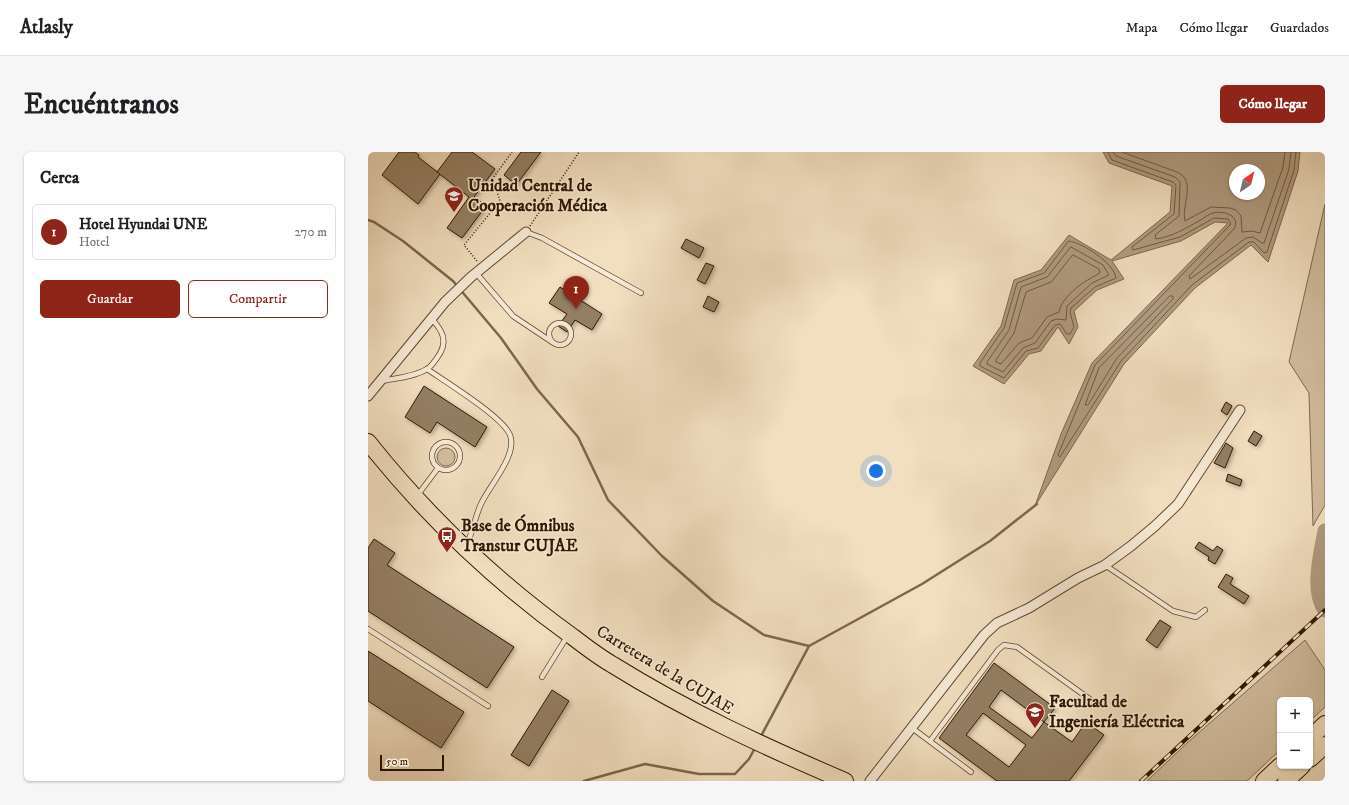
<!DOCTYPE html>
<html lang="es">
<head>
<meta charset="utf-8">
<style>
	:root { --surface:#fff; --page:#f6f6f6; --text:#202124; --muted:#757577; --line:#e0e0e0; --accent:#8f2418 }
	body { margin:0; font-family:"IM FELL DW Pica",serif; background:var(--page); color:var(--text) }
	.controls { position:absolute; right:12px; bottom:12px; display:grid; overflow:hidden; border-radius:6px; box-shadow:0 1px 3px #0004 }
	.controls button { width:36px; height:36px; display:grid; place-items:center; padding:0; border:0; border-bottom:1px solid var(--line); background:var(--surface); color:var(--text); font:20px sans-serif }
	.compass { position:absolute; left:861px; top:12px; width:36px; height:36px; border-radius:50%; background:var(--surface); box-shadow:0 1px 3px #0004; rotate:35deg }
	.scale { position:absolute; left:12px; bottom:10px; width:64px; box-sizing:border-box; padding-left:4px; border:2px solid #2f1800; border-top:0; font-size:11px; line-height:14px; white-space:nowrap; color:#2f1800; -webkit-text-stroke:3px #f7ead6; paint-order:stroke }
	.you { position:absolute; left:508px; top:319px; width:14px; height:14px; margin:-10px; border:3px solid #fff; border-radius:50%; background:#1a73e8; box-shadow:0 0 0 6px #1a73e833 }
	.badge { display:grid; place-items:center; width:26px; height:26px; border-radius:50%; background:var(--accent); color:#fff; font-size:13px; font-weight:700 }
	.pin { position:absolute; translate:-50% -33px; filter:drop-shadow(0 1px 2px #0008) }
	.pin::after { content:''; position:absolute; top:21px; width:14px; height:12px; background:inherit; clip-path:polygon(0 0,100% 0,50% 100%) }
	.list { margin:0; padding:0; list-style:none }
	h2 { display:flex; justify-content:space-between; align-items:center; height:52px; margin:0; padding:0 16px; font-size:17px }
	h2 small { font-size:13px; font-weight:400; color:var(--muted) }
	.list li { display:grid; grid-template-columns:26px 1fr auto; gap:12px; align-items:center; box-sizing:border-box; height:56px; margin:0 8px 8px; padding:0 8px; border:1px solid var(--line); border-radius:6px }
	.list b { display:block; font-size:15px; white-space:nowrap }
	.list p { margin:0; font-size:13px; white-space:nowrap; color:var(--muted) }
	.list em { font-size:13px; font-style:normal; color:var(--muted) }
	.actions { display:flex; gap:8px; padding:12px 16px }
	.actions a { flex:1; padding:9px 0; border:1px solid var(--accent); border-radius:6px; text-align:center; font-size:14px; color:var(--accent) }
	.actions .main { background:var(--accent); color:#fff }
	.map { position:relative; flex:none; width:957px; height:629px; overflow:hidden; border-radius:6px }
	header { display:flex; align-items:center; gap:24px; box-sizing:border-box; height:56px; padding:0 20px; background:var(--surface); border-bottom:1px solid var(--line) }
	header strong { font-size:19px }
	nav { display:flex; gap:22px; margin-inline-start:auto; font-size:14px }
	.intro { display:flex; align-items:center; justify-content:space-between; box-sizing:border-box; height:96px; padding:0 24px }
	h1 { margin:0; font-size:28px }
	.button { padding:10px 18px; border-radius:6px; background:var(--accent); color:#fff; font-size:14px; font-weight:700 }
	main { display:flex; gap:24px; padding:0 24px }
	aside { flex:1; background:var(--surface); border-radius:6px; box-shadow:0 1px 3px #0004 }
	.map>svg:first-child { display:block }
</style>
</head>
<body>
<header>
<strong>Atlasly</strong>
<nav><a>Mapa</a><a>Cómo llegar</a><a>Guardados</a></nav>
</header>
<div class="intro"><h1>Encuéntranos</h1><a class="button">Cómo llegar</a></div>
<main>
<aside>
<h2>Cerca<small></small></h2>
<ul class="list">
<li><span class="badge">1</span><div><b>Hotel Hyundai UNE</b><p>Hotel</p></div><em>270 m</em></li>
</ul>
<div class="actions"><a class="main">Guardar</a><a>Compartir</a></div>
</aside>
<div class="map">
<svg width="957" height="629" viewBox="0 0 957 629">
	<defs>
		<filter id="shadow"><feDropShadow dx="2" dy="2" stdDeviation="2" flood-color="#0004"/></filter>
	</defs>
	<rect width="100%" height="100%" fill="#f2dfc0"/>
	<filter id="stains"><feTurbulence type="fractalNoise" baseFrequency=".005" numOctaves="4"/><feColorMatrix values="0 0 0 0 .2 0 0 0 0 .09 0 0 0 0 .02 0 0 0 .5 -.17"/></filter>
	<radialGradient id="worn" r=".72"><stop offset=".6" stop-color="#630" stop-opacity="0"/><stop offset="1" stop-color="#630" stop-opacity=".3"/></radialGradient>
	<g fill="#d1bd9f" stroke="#806a50">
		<path d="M957 52V353L945 374 941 241 921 210Z"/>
		<circle cx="78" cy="305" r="9"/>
		<path d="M937 488 957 518V555L942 569V548H912V598L879 629H779L819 591Z"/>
	</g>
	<path fill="#b09b7f" stroke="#7c674c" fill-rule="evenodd" d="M735 0H932L930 19 900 110 883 93 827 136 756 212 667 354 693 282 724 211 860 71 847 70 813 89 744 109 756 127 729 138 706 159 710 175 701 192 690 175 673 199 661 202 636 232 605 214 633 174 646 128 673 118 701 83 743 108 802 60 804 34 741 11ZM867 18H891V42H867Z"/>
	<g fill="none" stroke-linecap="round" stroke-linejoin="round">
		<g stroke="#705a40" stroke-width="1">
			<path d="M740 0 744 8 805 30 808 33 806 62 764 95 765 98 812 85 846 66 860 67 863 72 727 213 690 303 692 305 753 209 824 133 881 90H886L896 101 899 100 926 18 928 0"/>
			<path d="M745 0 748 4 807 25 812 30 811 64 787 83 788 87C804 85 818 76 831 69 836 66 841 62 845 61 856 58 873 64 866 77L821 124 822 127 878 86 885 85 894 91H896L921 17 923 0"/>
			<path d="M754 0 809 20C829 29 813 53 817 69L843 55 862 56 868 58 873 64 874 80 884 79 892 81 915 15 917 0"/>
			<path d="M701 89C715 91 746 111 748 126L727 135 703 156 702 160 706 175 702 182H699L692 172 687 173 670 196 658 199 636 226 612 214V211L636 176 649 131 676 121Z"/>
			<path d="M703 95 735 113 741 123 724 131 699 154 698 168 689 167 683 169 667 191 655 196 635 220 619 212V210L641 178 653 135 679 125Z"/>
			<path d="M705 103 731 117 732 121C717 129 695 142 691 160L679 165 664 186 651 191 633 212 628 210V208L646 181 658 140 683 130Z"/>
			<path d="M802 144H805V147L749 206 720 253H717L731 216Z"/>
		</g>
		<g stroke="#7c674c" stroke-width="2.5">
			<path d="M0 68 6 70 35 89 85 129 133 186 169 237 210 285 240 348 294 404 345 449 396 483 441 494"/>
			<path d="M392 586 441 494 554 432 622 389 669 352"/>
			<path d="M216 629 277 612 331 622H367L381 607 387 596"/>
		</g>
		<path stroke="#b09b7f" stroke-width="15" d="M957 379C953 401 943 439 957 458"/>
	</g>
	<g fill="#947f64" stroke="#2f1800" fill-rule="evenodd" filter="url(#shadow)">
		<path d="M31 0H47L51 3 50 5 72 22 50 52 14 23Z"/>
		<path d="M84 0H104L127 17 106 45 118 54 94 86 79 76 101 45 69 20Z"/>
		<path d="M153 0H173L148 33 136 23Z"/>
		<path d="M318 87 336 96 331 106 313 96Z"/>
		<path d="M338 111 346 114 337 132 329 128Z"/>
		<path d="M192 135 234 162 224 178 207 168 199 180 190 174 199 162 181 151Z"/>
		<path d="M340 144 351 150 346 160 335 155Z"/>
		<path d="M56 234 119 275 107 295 69 270 62 281 37 265Z"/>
		<path d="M858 250 864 254 859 263 853 259Z"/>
		<path d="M886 279 894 284 888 294 880 289Z"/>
		<path d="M858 291 865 296 857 316 846 311Z"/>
		<path d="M860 322 874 328 872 334 858 329Z"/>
		<path d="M6 387 27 401 19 413 146 495 119 536 0 459V396Z"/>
		<path d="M831 390 845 399 849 394 855 398 847 412 840 408 841 405 827 396Z"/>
		<path d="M858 422 865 426 862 432 881 444 876 452 850 435Z"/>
		<path d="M792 468 803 475 789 496 778 488Z"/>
		<path d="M0 499 96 560 73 596 0 549Z"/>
		<path d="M626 511 687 556 676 570 704 590 718 570 736 583 701 629H629L571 586ZM633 538 676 570 664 586 621 555ZM615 561 658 593 641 615 598 583Z"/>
		<path d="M184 538 201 549 161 614 143 603Z"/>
	</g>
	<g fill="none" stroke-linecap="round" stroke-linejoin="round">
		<g stroke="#604a30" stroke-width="6">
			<g id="service">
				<path d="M158 80 174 86 273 141"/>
				<path d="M108 121 145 164 184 190"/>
				<circle cx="192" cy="182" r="11"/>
				<path d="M59 217C78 230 135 265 142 283 150 303 121 334 113 352 107 365 105 379 99 392"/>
				<path d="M14 229C28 226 46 225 59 217 63 215 66 210 69 206 81 190 75 179 63 166"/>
				<circle cx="78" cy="304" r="14"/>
				<path d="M49 344 70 316"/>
				<path d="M737 413 805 459 828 465 837 458"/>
				<path d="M0 477 120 554"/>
				<path d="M174 525 200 483"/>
				<path d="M544 576 603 620"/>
				<path d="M562 589 630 498 636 493 649 495 723 548"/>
			</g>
		</g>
		<g stroke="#604a30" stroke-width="11">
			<g id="minor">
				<path d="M0 244 77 150 103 125 158 80"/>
				<path d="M502 629 616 483 629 471 661 456 710 426 737 413 763 394 787 374 810 352 872 258"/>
			</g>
		</g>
		<g stroke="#2f1800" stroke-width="18">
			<g id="trunk">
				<path d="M0 290C58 363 130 431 205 485 218 495 231 505 245 513 319 559 397 595 477 629"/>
				<path d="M942 586 957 572"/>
				<path d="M942 607 957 593"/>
				<path d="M896 629 912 614"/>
				<path d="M918 629 934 614"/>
			</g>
		</g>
		<g stroke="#2f1800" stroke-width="1.5" stroke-dasharray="1 2" stroke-linecap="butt">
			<path d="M117 37 144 0"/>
			<path d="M162 74 211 0"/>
			<path d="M109 109 96 93 132 49 125 27"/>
		</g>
		<use href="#service" stroke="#f7ead6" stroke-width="4.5"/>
		<use href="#minor" stroke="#f7ead6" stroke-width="9"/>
		<use href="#trunk" stroke="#f2dfc0" stroke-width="16"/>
		<g stroke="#2f1800" stroke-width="4">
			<path id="rail" d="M773 629 957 458"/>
		</g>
		<use href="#rail" stroke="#f7ead6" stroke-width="2.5" stroke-dasharray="8" stroke-linecap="butt"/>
	</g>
	<defs>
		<g id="university-pin" transform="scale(1)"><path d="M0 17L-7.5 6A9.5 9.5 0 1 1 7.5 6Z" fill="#8f2418" stroke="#f7ead6"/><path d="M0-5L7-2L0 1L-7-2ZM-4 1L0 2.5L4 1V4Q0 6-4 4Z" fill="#fff"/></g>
		<g id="bus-pin" transform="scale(1)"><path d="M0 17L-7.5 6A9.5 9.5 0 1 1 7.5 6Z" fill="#8f2418" stroke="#f7ead6"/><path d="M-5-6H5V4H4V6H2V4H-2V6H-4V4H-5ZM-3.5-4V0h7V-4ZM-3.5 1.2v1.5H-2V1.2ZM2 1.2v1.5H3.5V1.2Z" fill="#fff"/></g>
	</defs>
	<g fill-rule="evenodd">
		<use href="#university-pin" x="86" y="44"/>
		<use href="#bus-pin" x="79" y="384"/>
		<use href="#university-pin" x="667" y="560"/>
	</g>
	<g text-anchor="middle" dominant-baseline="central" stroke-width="3" stroke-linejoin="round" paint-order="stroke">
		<g font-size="17" font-weight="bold" fill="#2f1800" stroke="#f7ead6" text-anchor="start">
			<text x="100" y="34">Unidad Central de<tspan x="100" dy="20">Cooperación Médica</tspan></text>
			<text x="93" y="374">Base de Ómnibus<tspan x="93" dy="20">Transtur CUJAE</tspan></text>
			<text x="681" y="550">Facultad de<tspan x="681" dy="20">Ingeniería Eléctrica</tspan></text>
		</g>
		<g font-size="17" fill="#2f1800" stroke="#f7ead6">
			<text transform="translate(297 518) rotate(31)">Carretera de la CUJAE</text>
		</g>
	</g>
	<rect width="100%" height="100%" filter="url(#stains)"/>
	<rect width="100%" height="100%" fill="url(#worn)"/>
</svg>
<div class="controls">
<button>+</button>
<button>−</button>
</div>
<svg class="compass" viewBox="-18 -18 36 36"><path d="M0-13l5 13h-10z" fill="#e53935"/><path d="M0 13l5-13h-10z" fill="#757577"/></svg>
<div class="scale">50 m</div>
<div class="you"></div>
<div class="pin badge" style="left:208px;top:157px">1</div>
</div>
</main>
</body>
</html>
